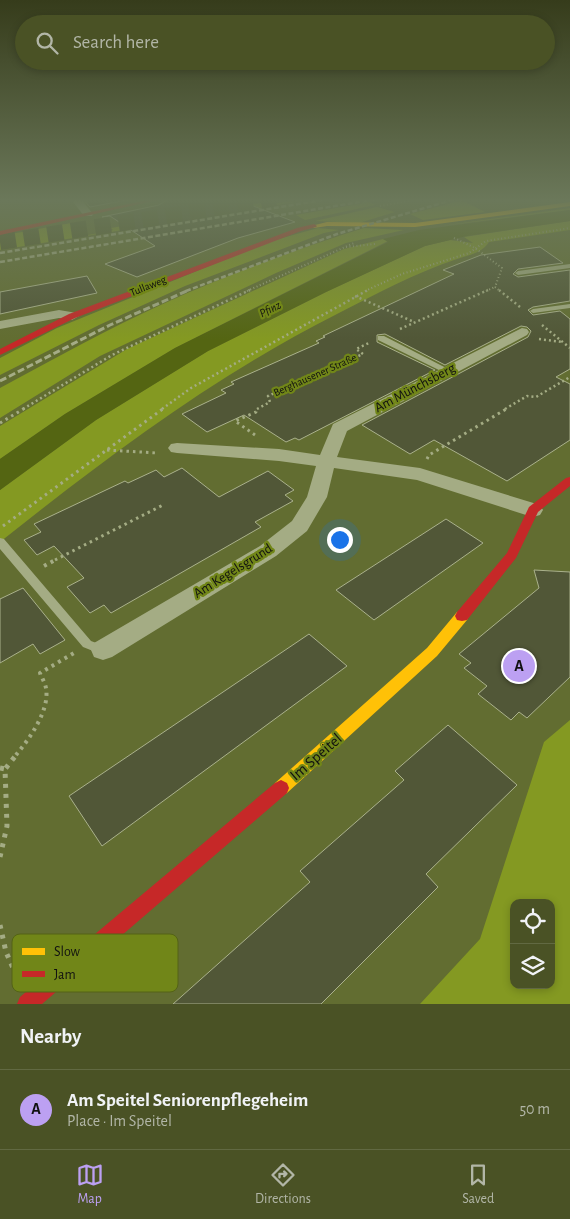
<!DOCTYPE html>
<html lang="en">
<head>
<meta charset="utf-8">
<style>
	:root { --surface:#4a5225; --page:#545c32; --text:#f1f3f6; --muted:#b2b6a7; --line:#616942; --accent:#bca0f2 }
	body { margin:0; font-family:"Alegreya Sans",sans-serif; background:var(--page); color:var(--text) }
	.controls { position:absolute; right:15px; bottom:15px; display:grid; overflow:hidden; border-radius:10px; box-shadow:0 2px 8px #0003 }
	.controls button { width:45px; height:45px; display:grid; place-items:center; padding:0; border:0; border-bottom:1px solid var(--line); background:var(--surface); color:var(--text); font:25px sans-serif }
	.you { position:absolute; left:339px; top:539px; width:18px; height:18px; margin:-12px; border:4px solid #fff; border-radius:50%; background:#1a73e8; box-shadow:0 0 0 8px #1a73e833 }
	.badge { display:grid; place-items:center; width:32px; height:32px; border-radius:50%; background:var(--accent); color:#111; font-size:16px; font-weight:700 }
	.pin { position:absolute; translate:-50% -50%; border:2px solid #fff; box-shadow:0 1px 5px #0006 }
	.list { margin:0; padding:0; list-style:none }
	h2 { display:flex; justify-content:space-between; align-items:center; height:65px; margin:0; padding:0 20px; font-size:21px }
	h2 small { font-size:16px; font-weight:400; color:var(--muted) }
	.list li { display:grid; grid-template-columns:32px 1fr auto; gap:15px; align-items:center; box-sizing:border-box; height:80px; padding:0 20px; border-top:1px solid var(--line) }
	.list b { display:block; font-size:19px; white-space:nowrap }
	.list p { margin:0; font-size:16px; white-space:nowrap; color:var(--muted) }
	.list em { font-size:16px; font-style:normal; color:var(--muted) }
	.icon { flex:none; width:28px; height:28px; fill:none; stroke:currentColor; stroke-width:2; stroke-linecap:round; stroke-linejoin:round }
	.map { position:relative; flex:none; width:570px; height:1004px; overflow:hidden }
	.search { position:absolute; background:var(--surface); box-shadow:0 2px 8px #0003; left:15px; right:15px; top:15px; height:55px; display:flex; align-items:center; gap:12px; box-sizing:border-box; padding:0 18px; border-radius:28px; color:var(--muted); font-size:19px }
	.sheet { height:145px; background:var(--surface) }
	nav { display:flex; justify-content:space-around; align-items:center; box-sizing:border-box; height:70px; border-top:1px solid var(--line); background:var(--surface); font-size:14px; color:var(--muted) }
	nav a { display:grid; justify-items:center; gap:2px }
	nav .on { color:var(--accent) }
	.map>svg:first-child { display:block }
</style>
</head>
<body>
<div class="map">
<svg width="570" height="1004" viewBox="0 0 570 1004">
	<rect width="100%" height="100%" fill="#626d31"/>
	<g fill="#849922" fill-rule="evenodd">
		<path d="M312 199C208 217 104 233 0 250V236L71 223 83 236 110 231 113 230 111 228 266 202 270 204Z"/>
		<path d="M467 199H469L463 201 485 212 423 220 410 214Z"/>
		<path d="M370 202 375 205 305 220 296 215Z"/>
		<path d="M377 207 395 212 359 223 315 221Z"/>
		<path d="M570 208V210L441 226Z"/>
		<path d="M570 221V230L489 242C482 253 469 255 457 259 415 273 376 294 337 314 214 376 107 457 0 542V490L96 420 208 351 326 292 425 246 450 240 473 243 464 237Z"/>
		<path d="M318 228 339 230 324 233 185 286 99 325 0 375V358L57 328 268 242Z"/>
		<path d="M364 228 404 230 346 243 276 273 100 356 0 418V388C54 359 109 328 165 303 229 274 297 249 364 228Z"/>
		<path d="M383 239 388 241 175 348 65 414 0 459V426L127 349 344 249Z"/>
		<path d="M570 720V1004H420L480 939 544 742ZM514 903H551V985H514Z"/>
	</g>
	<path fill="#546512" d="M570 210V221L467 236 425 246 326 292 208 351 96 420 0 490V459L65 414 175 348 388 242 383 239 419 230Z"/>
	<g fill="#515737" stroke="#aab18c">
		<path d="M83 199H132L90 207Z"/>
		<path d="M168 199H235L295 222 238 238 137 277 105 264 155 246 110 216 102 217 159 205Z"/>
		<path d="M540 247 563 263 518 269 513 274 518 277 570 270V301L533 307 528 310 533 315 560 311 570 319V369L556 377 570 384V440L507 481 434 440 410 454 362 425 528 337 531 331 527 327 521 326 445 365 385 334 377 335V342L435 370 299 440 295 438 286 442 244 415 207 432 182 414 226 393 221 390 234 384 231 382 319 343 316 341 325 337 323 336 454 274 443 270 481 255Z"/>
		<path d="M87 276 97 293 0 314V292Z"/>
		<path d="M182 468 219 497 268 471 294 490 285 495 293 501 255 522 261 527 111 613 104 605 90 613 67 587 84 578 54 546 37 555 24 540 41 532 34 524 125 481 128 483 156 470 164 477Z"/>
		<path d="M446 519 483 543 374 620 336 590Z"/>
		<path d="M534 570 570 572V677L527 718 519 712 511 720 478 694 487 686 464 668 471 663 459 654 539 588Z"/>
		<path d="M23 588 65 640 40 654 33 644 0 663V599Z"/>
		<path d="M309 634 347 666 102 846 69 796Z"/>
		<path d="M448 725 517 785 426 874 438 887 321 1004H173L310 882 300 871 404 780 395 771Z"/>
	</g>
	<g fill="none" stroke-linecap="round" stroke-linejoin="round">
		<path stroke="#4e5629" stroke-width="16" stroke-dasharray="16 8" stroke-linecap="butt" d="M0 242 276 199"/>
		<g stroke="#a4ac84" stroke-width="2" stroke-dasharray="1 2.5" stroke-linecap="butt">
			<path d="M383 199 388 201"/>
			<path d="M380 206 420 199"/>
			<path d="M454 238 475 248 502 268 495 287"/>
			<path d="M346 247 375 244"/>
			<path d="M495 287 500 291"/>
			<path d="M247 291 354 243"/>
			<path d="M365 291 402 274 469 253 486 241 570 228"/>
			<path d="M486 291 495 287"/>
		</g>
		<g stroke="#a4ac84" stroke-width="2.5" stroke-dasharray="2 3" stroke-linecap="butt">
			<path d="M499 290 520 307"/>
			<path d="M355 296 414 322"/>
			<path d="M542 325 570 348"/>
			<path d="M400 329 488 290"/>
			<path d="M539 339 562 342"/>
			<path d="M23 409 112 355 250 290"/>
			<path d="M162 409 191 388 368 290"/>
			<path d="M257 409 270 402 268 396 363 354 356 349 369 343"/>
			<path d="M505 409 527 396 536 397 570 377"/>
		</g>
		<g stroke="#a4ac84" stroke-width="3" stroke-dasharray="2.5 4" stroke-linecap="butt">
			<path d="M0 423 25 408"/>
			<path d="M255 435 235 421 256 412 257 408"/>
			<path d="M107 450 157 453"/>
			<path d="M427 459 429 455 508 408"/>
			<path d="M3 526 164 408"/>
			<path d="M55 560 163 505"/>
		</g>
		<g stroke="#a4ac84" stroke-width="4" stroke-dasharray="3 4.5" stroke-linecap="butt">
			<path d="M44 566 57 559"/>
			<path d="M16 755C30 738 50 710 46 688 45 683 42 678 40 673L74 653"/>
		</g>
		<g stroke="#a4ac84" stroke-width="5" stroke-dasharray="4 6" stroke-linecap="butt">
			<path d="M0 768 5 769"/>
			<path d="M0 857 7 826 5 769 17 754"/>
			<path d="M0 925 6 952 13 968"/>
		</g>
		<g fill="#a4ac84" fill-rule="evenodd">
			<path d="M570 264V268L518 275 515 273 518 271Z"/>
			<path d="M570 304V308L533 313 530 311 533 309Z"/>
			<path d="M378 336H384L452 371 448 373H445L378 340Z"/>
			<path d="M0 538 4 539 91 641 107 647 109 650 107 653 103 655 83 647 0 549Z"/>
		</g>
		<g fill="#a4ac84" fill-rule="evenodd">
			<path d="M71 199H81L93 214 92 216H84Z"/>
			<path d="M59 310 77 313 79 316 72 320 59 318 0 329V321Z"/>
			<path d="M522 328 527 329 529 332 527 335 347 431 337 457 420 468 540 505 543 510 540 515 533 517 526 515 417 480 334 468 327 497 307 531 276 556 112 657 103 660 94 657 91 650 94 643 260 546 292 521 307 497 316 466 279 461 177 453 171 452 168 448 171 444 177 443 279 449 320 455 333 424Z"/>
		</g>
		<g fill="#ffc107" fill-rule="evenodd">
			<path d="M570 202V206L415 227 327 226 314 228 311 226 327 222 415 223Z"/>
			<path d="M462 611 467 612 469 616 467 620 437 656 287 793 281 796 275 793 273 788 275 783 427 648 457 612Z"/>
		</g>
		<g fill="#c62828" fill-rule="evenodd">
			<path d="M152 199H162L0 235V231Z"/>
			<path d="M314 224 317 226 316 227 301 231 75 318 0 355V349L69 314 297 228Z"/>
			<path d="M570 477V486L538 512 516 558 467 620 462 621 457 620 455 616 457 612 507 553 529 507 566 478Z"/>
			<path d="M281 780 287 783 289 788 287 793 42 1004H17L20 997 275 783Z"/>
		</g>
		<g stroke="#a5ac86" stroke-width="2.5" stroke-dasharray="5 2.5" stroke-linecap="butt">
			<path d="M0 253 329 199"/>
			<path d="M0 262 377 199"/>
			<path d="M186 291 337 234 455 199"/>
		</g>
		<path stroke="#a5ac86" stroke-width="3" stroke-dasharray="7 3" stroke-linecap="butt" d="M0 381 110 325 189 290"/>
		<path stroke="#a4ac84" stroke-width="2" stroke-dasharray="1 2.5" stroke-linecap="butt" d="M388 201 404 199"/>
	</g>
	<linearGradient id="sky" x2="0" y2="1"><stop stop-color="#363c1b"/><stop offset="0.59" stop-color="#6b785a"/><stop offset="1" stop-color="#6b785a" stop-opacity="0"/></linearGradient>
	<rect width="570" height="339" fill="url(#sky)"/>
	<g text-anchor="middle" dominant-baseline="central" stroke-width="4.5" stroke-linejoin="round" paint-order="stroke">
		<g font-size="11" fill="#111" stroke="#718618">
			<text transform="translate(148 286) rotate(-22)">Tullaweg</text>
			<text transform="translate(315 375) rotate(-24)">Berghausener Straße</text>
		</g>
		<g font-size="12" font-style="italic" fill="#111" stroke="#718618">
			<text transform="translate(270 309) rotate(-26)">Pfinz</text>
		</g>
		<g font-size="14" fill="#111" stroke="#718618">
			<text transform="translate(415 388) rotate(-28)">Am Münchsberg</text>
			<text transform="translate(233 571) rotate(-32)">Am Kegelsgrund</text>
		</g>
		<g font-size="16" fill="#111" stroke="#718618">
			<text transform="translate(316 757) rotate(-41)">Im Speitel</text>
		</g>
	</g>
	<rect x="12" y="934" width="166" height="58" rx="8" fill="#718618" stroke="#546316" stroke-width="1"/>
	<rect x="22" y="948" width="23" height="7" fill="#ffc107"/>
	<rect x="22" y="971" width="23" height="6" fill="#c62828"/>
	<g font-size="14" fill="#111">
		<text x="54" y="956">Slow</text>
		<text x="54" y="979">Jam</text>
	</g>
</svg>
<div class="controls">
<button><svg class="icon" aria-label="locate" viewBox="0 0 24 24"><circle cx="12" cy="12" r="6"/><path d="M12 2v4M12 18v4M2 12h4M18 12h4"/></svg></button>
<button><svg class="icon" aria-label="layers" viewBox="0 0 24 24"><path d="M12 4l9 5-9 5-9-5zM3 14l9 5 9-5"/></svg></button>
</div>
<div class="you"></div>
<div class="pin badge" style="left:519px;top:666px">A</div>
<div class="search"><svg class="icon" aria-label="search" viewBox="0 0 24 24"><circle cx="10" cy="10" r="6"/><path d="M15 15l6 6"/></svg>Search here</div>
</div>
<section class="sheet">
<h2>Nearby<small></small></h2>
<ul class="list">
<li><span class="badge">A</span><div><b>Am Speitel Seniorenpflegeheim</b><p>Place · Im Speitel</p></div><em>50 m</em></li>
</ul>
</section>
<nav>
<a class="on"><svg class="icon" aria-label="map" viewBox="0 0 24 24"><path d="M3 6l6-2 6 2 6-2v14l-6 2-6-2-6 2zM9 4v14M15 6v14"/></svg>Map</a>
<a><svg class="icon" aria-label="directions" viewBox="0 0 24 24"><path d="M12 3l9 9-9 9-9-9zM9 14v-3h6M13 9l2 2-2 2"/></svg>Directions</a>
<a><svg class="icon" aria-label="saved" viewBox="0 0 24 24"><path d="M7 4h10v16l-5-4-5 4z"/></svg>Saved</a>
</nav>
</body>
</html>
